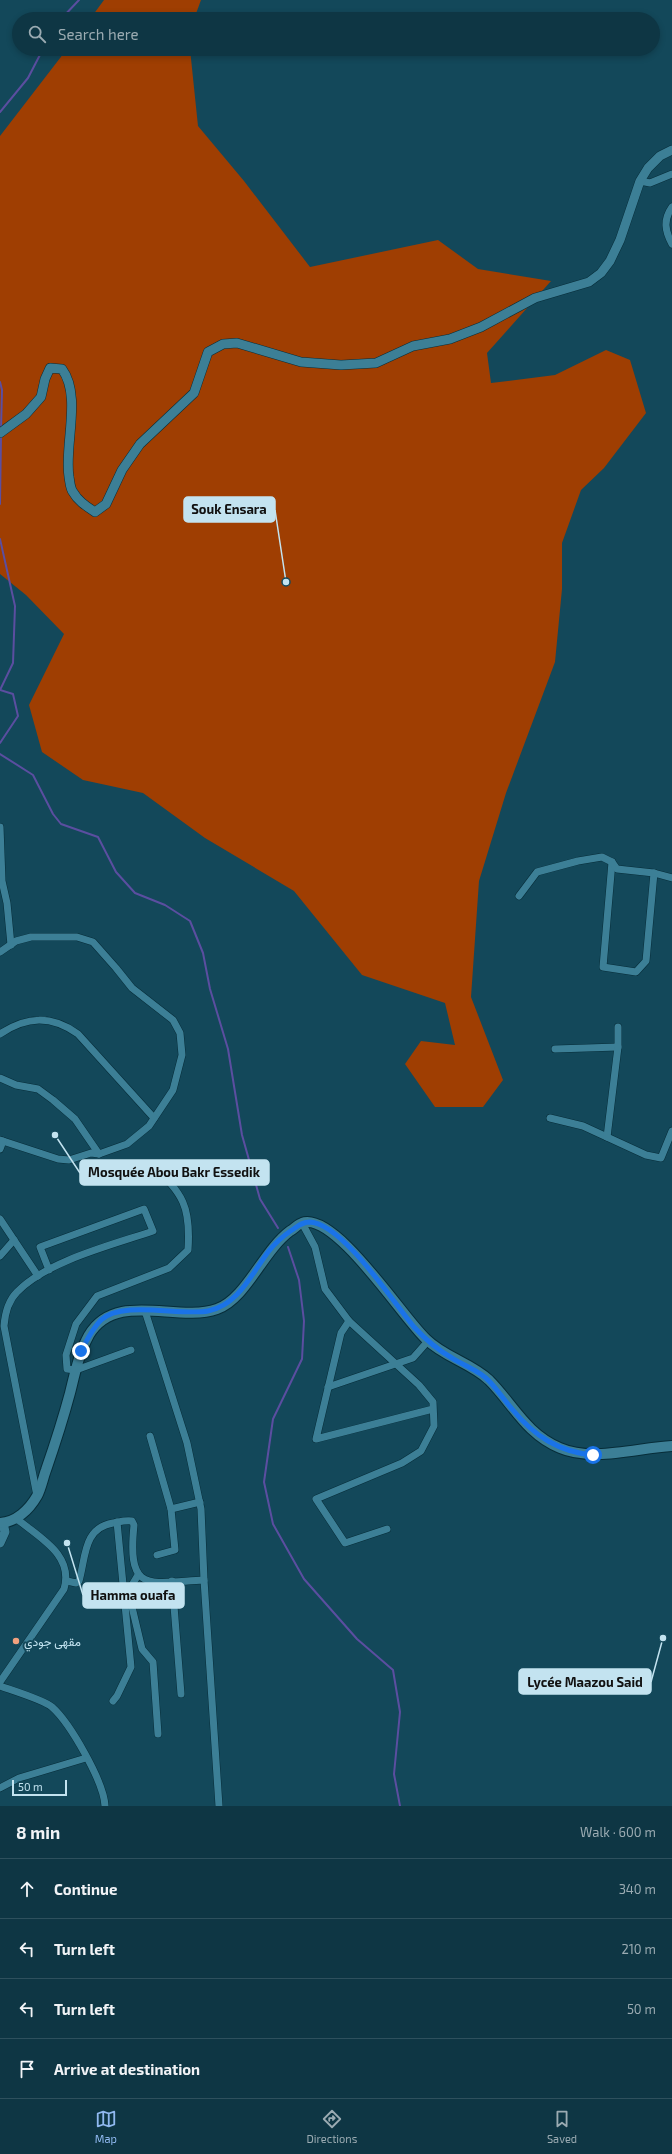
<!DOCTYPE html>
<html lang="en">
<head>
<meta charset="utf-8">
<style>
	:root { --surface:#0e3644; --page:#173e4b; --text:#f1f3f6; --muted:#9babb2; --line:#2e505d; --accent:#90b9f0 }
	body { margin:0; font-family:"Exo 2",Vazirmatn,sans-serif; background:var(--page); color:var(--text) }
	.scale { position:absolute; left:12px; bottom:10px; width:55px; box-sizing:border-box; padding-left:4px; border:2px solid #c3e3f0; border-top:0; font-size:11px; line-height:14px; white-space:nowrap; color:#c3e3f0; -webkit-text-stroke:3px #13485a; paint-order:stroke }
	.stop { position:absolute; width:12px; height:12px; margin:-9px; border:3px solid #1a73e8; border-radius:50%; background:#fff }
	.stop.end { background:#1a73e8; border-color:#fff; box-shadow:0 1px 4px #0008 }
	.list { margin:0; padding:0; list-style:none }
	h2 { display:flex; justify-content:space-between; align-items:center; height:52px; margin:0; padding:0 16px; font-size:17px }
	h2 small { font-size:13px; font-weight:400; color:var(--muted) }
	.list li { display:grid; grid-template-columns:26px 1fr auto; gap:12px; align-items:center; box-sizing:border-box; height:60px; padding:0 16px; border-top:1px solid var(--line) }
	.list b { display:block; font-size:15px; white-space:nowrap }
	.list em { font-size:13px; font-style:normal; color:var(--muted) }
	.icon { flex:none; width:22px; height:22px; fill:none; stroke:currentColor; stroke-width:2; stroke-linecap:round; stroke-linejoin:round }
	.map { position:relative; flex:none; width:672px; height:1806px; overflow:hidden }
	.search { position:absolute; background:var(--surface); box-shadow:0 2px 6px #0003; left:12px; right:12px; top:12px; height:44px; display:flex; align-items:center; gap:10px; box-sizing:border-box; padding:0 14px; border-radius:22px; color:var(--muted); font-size:15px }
	.sheet { height:292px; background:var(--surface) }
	nav { display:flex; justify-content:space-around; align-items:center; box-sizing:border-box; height:56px; border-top:1px solid var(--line); background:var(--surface); font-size:11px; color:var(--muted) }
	nav a { display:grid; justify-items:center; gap:2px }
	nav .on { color:var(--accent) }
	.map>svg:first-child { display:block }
</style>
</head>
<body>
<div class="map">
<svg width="672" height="1806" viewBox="0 0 672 1806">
	<rect width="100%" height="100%" fill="#13485a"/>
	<g fill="#9f3e02">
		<path d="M104 0H201L194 19H90Z"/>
		<path d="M67 49H190L198 126 244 181 310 267 438 240 478 269 551 281 487 353 491 383 555 375 606 350 630 360 646 413 604 468 581 490 562 543V589L555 662 506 793 479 881 471 997 503 1080 483 1107H435L405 1064 421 1041 455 1045 445 1003 362 975 294 891 205 838 143 793 83 780 42 752 29 705 64 634 26 595 0 574V136Z"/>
	</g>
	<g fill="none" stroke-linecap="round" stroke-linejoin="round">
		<g stroke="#5b4ea0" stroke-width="2">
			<path d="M61 19 79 0"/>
			<path d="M0 112 28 78 43 49"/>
			<path d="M0 382 2 390 1 429"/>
			<path d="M0 504 1 435"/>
			<path d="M0 539 15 606 13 663 0 690"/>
			<path d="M0 690 13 694 18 716 0 743"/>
			<path d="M0 754 33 775 53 814 61 824 98 837 116 872 135 893 165 905 190 921 203 953 210 989 228 1049 242 1135 260 1199 278 1228"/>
			<path d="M288 1247 299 1280 304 1321 302 1359 273 1419 264 1482 273 1524 304 1579 357 1639 393 1670 400 1712 394 1774 400 1806"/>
		</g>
		<g stroke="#072d39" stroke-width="8">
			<g id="minor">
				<path d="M640 181 650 183 672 174"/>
				<path d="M672 207C663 220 665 231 672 244"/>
				<path d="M0 827 2 881 7 903 11 945"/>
				<path d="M612 862 603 967 636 972 646 961 654 873"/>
				<path d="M519 896 537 872 578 861 602 857 612 862 617 869 654 873 672 878"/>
				<path d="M0 952 16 941 31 937H77L93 942 116 968 132 988 173 1020 180 1033 182 1055 173 1090 149 1126 127 1144 99 1154 91 1153 69 1160 58 1159 0 1140"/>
				<path d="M0 1034C27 1016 51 1015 78 1034L154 1118"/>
				<path d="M555 1049 618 1047"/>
				<path d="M0 1078 16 1085 38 1089 53 1100 75 1119 99 1154"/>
				<path d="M550 1118 583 1126 646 1155 661 1158 672 1131"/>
				<path d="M607 1137 618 1047V1027"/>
				<path d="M0 1149 3 1141"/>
				<path d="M0 1219 38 1276"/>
				<path d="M302 1223 315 1247 325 1289 349 1321"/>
				<path d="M0 1256 14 1240"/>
				<path d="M145 1311 187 1443 201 1509 204 1580 219 1806"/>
				<path d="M131 1350 76 1370 67 1369 66 1355 76 1324 97 1296 169 1268 188 1250C191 1206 183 1194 152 1165"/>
				<path d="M328 1387 413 1358 428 1341"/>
				<path d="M150 1436 171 1509 175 1550 157 1555"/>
				<path d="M37 1496 4 1326C5 1313 8 1301 17 1292 47 1261 112 1245 153 1231L144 1209 40 1247 49 1270"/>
				<path d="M171 1509 200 1502"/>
				<path d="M387 1529 345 1543 316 1499 402 1463 421 1451 434 1426 433 1402 419 1385 349 1321 341 1333 316 1439 433 1409"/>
				<path d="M138 1575 132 1585V1607L142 1649 153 1662 158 1734"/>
				<path d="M67 1581 76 1583 79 1581C86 1557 83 1528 113 1523 119 1522 125 1520 132 1521L134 1525C127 1594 148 1583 204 1580"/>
				<path d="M172 1581 181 1694"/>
				<path d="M0 1682 64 1589C74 1555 40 1538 17 1519"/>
				<path d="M0 1686C11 1690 44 1700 52 1707 70 1723 104 1782 105 1806"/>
				<path d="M113 1701 117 1696 131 1667 117 1522"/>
				<path d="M0 1788 19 1778 86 1758"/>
			</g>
		</g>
		<g stroke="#072d39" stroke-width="10">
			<g id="tertiary">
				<path d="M0 433 26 414 41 397 45 379 50 368 62 369C82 396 64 445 69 477 70 482 70 488 73 492 78 501 86 506 95 512L106 504 122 470 140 444 194 393 208 352 223 344 237 343 301 362 341 365 376 363 413 346 450 339 481 327 535 298 589 282 601 273 610 261 620 240 640 181 648 168 660 156 672 150"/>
				<path d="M0 1543 5 1532 3 1523"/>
			</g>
		</g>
		<g stroke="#072d39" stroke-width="12">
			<path id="secondary" d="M0 1523C16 1522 29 1510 37 1496 41 1489 43 1478 46 1470 55 1444 63 1419 70 1393 75 1373 79 1353 89 1335 116 1290 176 1323 217 1309 246 1299 263 1251 290 1231 294 1229 298 1224 302 1223 335 1211 403 1318 426 1339 444 1357 471 1363 489 1380 513 1404 526 1434 560 1448 592 1462 637 1448 672 1446"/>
		</g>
		<use href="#minor" stroke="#3c7f96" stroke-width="7"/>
		<use href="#tertiary" stroke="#3c7f96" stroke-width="9"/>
		<use href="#secondary" stroke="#3c7f96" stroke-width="10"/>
	</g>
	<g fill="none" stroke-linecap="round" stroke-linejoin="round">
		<path stroke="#1a73e8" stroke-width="5" d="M81 1351C87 1340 92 1329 101 1320 122 1300 180 1316 208 1311 238 1305 251 1275 268 1252 275 1243 283 1236 292 1230 298 1226 302 1222 310 1222 343 1224 393 1302 414 1327 425 1339 438 1350 452 1358 464 1366 479 1370 489 1381 497 1389 504 1400 512 1409 534 1436 559 1452 593 1455"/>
	</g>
	<circle fill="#f2a17e" stroke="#13485a" stroke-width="1.5" cx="16" cy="1641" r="4"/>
	<g text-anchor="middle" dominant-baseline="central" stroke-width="4" stroke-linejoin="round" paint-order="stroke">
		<g font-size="12" fill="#c3e3f0" stroke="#13485a" text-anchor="start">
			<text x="24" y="1641">مقهى جودي</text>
		</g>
	</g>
	<path fill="none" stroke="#c3e3f0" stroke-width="1.5" d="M286 582L275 510M55 1135L80 1173M67 1543L83 1595M663 1638L651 1682"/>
	<g fill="#c3e3f0" stroke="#13485a" stroke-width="1.5">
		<circle cx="286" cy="582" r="4"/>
		<circle cx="55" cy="1135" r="4"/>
		<circle cx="67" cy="1543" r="4"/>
		<circle cx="663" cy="1638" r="4"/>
	</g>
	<g fill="#c3e3f0" stroke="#c3e3f0" stroke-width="1.5">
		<rect x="184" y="497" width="91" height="25" rx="4"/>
		<rect x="80" y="1160" width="189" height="25" rx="4"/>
		<rect x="83" y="1583" width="101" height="25" rx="4"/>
		<rect x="519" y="1669" width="132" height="25" rx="4"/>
	</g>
	<g font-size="13" text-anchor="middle" font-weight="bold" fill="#111">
		<text x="229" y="514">Souk Ensara</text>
		<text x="174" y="1177">Mosquée Abou Bakr Essedik</text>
		<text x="133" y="1600">Hamma ouafa</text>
		<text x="585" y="1687">Lycée Maazou Said</text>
	</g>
</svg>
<div class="scale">50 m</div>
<div class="stop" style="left:593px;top:1455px"></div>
<div class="stop end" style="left:81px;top:1351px"></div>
<div class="search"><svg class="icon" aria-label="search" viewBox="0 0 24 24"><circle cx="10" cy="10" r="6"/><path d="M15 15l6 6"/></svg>Search here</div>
</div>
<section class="sheet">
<h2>8 min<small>Walk · 600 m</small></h2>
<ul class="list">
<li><svg class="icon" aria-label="ahead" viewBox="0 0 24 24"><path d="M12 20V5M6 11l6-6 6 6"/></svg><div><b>Continue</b></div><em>340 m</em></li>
<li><svg class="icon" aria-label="left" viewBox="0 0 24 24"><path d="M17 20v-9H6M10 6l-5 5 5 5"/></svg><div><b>Turn left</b></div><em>210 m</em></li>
<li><svg class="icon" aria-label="left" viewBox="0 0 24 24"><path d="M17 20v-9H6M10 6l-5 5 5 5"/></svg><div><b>Turn left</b></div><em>50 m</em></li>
<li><svg class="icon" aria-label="arrive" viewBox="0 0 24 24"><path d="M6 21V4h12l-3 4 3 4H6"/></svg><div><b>Arrive at destination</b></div></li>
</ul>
</section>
<nav>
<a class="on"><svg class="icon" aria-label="map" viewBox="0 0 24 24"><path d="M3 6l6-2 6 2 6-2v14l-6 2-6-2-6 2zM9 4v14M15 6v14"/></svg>Map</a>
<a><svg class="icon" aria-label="directions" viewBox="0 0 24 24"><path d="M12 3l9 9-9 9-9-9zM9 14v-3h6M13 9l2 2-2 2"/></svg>Directions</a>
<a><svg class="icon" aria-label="saved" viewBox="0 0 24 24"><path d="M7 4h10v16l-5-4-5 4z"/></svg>Saved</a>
</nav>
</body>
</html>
